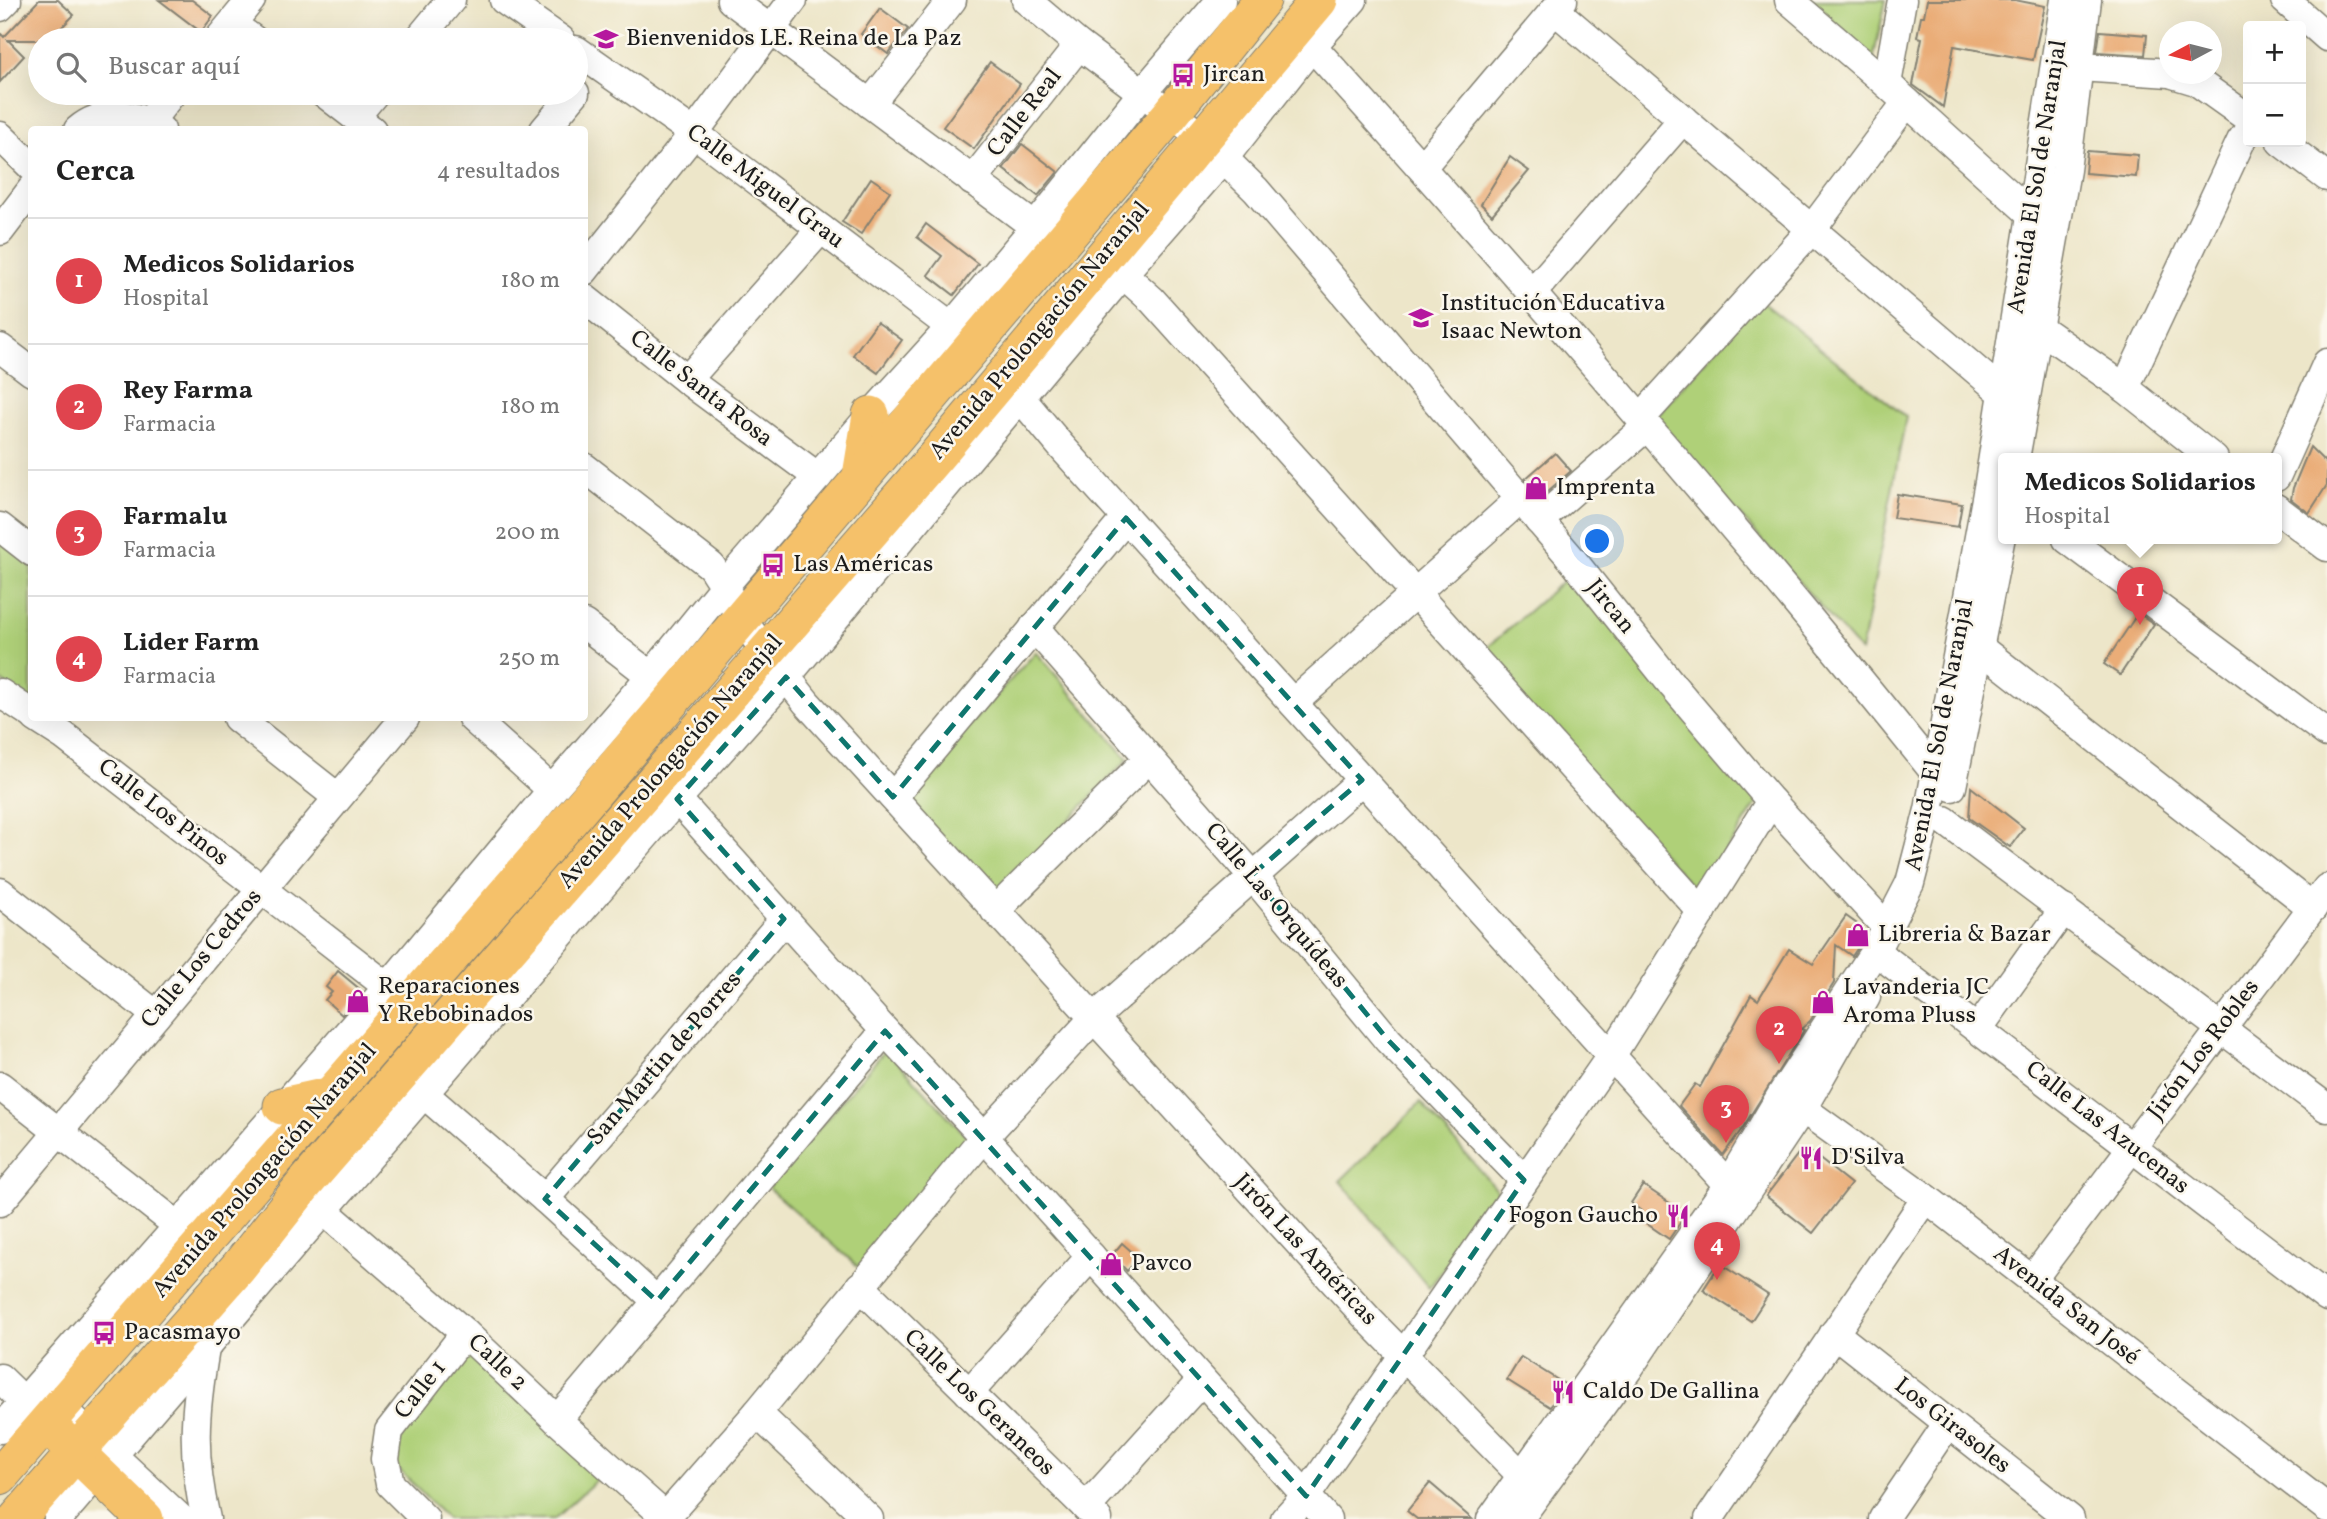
<!DOCTYPE html>
<html lang="es">
<head>
<meta charset="utf-8">
<style>
	:root { --surface:#fff; --page:#f2f2f2; --text:#222; --muted:#767676; --line:#e0e0e0; --accent:#111827 }
	body { margin:0; font-family:Vollkorn,serif; background:var(--page); color:var(--text) }
	.controls { position:absolute; right:21px; top:21px; display:grid; overflow:hidden; border-radius:7px; box-shadow:0 7px 28px #0002 }
	.controls button { width:63px; height:63px; display:grid; place-items:center; padding:0; border:0; border-bottom:2px solid var(--line); background:var(--surface); color:var(--text); font:35px sans-serif }
	.compass { position:absolute; left:2159px; top:21px; width:63px; height:63px; border-radius:50%; background:var(--surface); box-shadow:0 7px 28px #0002; rotate:263deg }
	.you { position:absolute; left:1598px; top:542px; width:24px; height:24px; margin:-18px; border:5px solid #fff; border-radius:50%; background:#1a73e8; box-shadow:0 0 0 10px #1a73e833 }
	.badge { display:grid; place-items:center; width:46px; height:46px; border-radius:50%; background:var(--accent); color:#fff; font-size:23px; font-weight:700 }
	.pin { position:absolute; translate:-50% -58px; filter:drop-shadow(0 2px 4px #0008) }
	.pin::after { content:''; position:absolute; top:37px; width:24px; height:21px; background:inherit; clip-path:polygon(0 0,100% 0,50% 100%) }
	.popup { position:absolute; left:1998px; top:453px; width:284px; height:91px; box-sizing:border-box; display:grid; place-content:center; border-radius:7px; background:var(--surface); filter:drop-shadow(0 2px 5px #0005); font-size:23px; white-space:nowrap; color:var(--muted) }
	.popup b { font-size:26px; color:var(--text) }
	.popup::after { content:''; position:absolute; left:50%; top:100%; margin-left:-14px; border:14px solid transparent; border-top-color:var(--surface) }
	.list { margin:0; padding:0; list-style:none }
	h2 { display:flex; justify-content:space-between; align-items:center; height:91px; margin:0; padding:0 28px; font-size:30px }
	h2 small { font-size:23px; font-weight:400; color:var(--muted) }
	.list li { display:grid; grid-template-columns:46px 1fr auto; gap:21px; align-items:center; box-sizing:border-box; height:126px; padding:0 28px; border-top:2px solid var(--line) }
	.list b { display:block; font-size:26px; white-space:nowrap }
	.list p { margin:0; font-size:23px; white-space:nowrap; color:var(--muted) }
	.list em { font-size:23px; font-style:normal; color:var(--muted) }
	.icon { flex:none; width:38px; height:38px; fill:none; stroke:currentColor; stroke-width:2; stroke-linecap:round; stroke-linejoin:round }
	.map { position:relative; flex:none; width:2327px; height:1519px; overflow:hidden }
	.search { position:absolute; background:var(--surface); box-shadow:0 7px 28px #0002; left:28px; top:28px; width:560px; height:77px; display:flex; align-items:center; gap:18px; box-sizing:border-box; padding:0 24px; border-radius:38px; color:var(--muted); font-size:26px }
	.panel { position:absolute; background:var(--surface); box-shadow:0 7px 28px #0002; left:28px; top:126px; width:560px; height:595px; border-radius:7px }
	.map>svg:first-child { display:block }
</style>
</head>
<body>
<div class="map">
<svg width="2327" height="1519" viewBox="0 0 2327 1519">
	<rect width="100%" height="100%" fill="#fbf7ec"/>
	<filter id="ink" filterUnits="userSpaceOnUse"><feTurbulence type="fractalNoise" baseFrequency=".0143" numOctaves="2"/><feDisplacementMap in="SourceGraphic" scale="14" xChannelSelector="R" yChannelSelector="G"/><feConvolveMatrix kernelMatrix="1 2 1 2 8 2 1 2 1" color-interpolation-filters="sRGB"/></filter>
	<filter id="wash" filterUnits="userSpaceOnUse"><feTurbulence type="fractalNoise" baseFrequency=".00686" numOctaves="4" result="noise"/><feDisplacementMap in="SourceGraphic" scale="28" xChannelSelector="R" yChannelSelector="G"/><feGaussianBlur stdDeviation="1.57" result="paint"/><feColorMatrix in="noise" values="0 0 0 0 0 0 0 0 0 0 0 0 0 0 0 0 0 1.4 0 .05"/><feComposite in="paint" operator="in"/></filter>
	<g filter="url(#wash)">
		<rect width="100%" height="100%" fill="#ede6c9"/>
		<g fill="#afd078" stroke="#66764a" stroke-width="2">
			<path d="M1802 0H1886L1873 60Z"/>
			<path d="M1760 300 1906 417 1861 652 1654 418Z"/>
			<path d="M0 541 31 564V703L0 680Z"/>
			<path d="M1573 572 1759 800 1699 894 1480 654Z"/>
			<path d="M1036 652 1128 759 992 899 903 798Z"/>
			<path d="M886 1049 969 1139 861 1269 768 1188Z"/>
			<path d="M1421 1102 1501 1195 1429 1288 1340 1181Z"/>
			<path d="M469 1349 601 1476 554 1519H447L394 1465 399 1439Z"/>
		</g>
		<g id="blocks">
			<g fill="#eaad78">
				<path d="M39 0H58L74 15 62 27 77 40H8L24 56 0 82V33L4 37Z"/>
				<path d="M159 0H192L213 16 201 32Z"/>
				<path d="M1927 0H2015L2045 6 2033 60 1954 46 1943 107 1913 85 1922 38 1917 37 1921 16H1924Z"/>
				<path d="M880 8 908 29 888 54 861 34Z"/>
				<path d="M2100 31 2147 35 2145 55 2097 52Z"/>
				<path d="M990 62 1020 84 974 149 943 127Z"/>
				<path d="M1022 144 1058 172 1038 196 1003 169Z"/>
				<path d="M2087 151 2138 155 2136 177 2085 173Z"/>
				<path d="M1510 157 1529 171 1492 215 1481 204Z"/>
				<path d="M871 178 890 191 861 234 842 222Z"/>
				<path d="M926 224 978 264 954 295 928 275 942 256 917 237Z"/>
				<path d="M877 322 902 340 878 373 853 355Z"/>
				<path d="M2310 447 2327 464V485L2309 513 2291 499 2293 488Z"/>
				<path d="M1555 453 1571 471 1541 497 1525 479Z"/>
				<path d="M1897 494 1962 504 1958 527 1893 518Z"/>
				<path d="M2138 613 2154 624 2120 675 2104 664Z"/>
				<path d="M1971 787 2024 828 2010 847 1969 818Z"/>
				<path d="M1846 916 1857 924 1863 935 1861 943 1852 956 1836 945 1834 983 1810 1021 1801 1029 1804 1030 1742 1129 1723 1155 1679 1106 1695 1084 1700 1087 1751 995 1758 1000 1789 949 1813 964Z"/>
				<path d="M338 971 362 991 342 1015 325 1000 332 992 326 987Z"/>
				<path d="M1812 1153 1851 1184 1813 1233 1766 1196 1798 1154Z"/>
				<path d="M1643 1185 1686 1214 1669 1239 1637 1217 1641 1211 1631 1203Z"/>
				<path d="M1122 1243 1139 1258 1127 1271 1112 1255Z"/>
				<path d="M1720 1264 1768 1295 1751 1321 1703 1290Z"/>
				<path d="M1521 1357 1566 1385 1550 1407 1507 1380Z"/>
				<path d="M1430 1483 1472 1519H1417L1407 1511Z"/>
			</g>
		</g>
	</g>
	<g filter="url(#ink)">
		<use href="#blocks" fill-opacity="0" stroke="#848172" stroke-width="2"/>
		<g fill="none" stroke-linecap="round" stroke-linejoin="round">
			<g stroke="#848172" stroke-width="31">
				<g id="minor">
					<path d="M504 0 561 40"/>
					<path d="M731 0 1035 227"/>
					<path d="M1026 0 1079 45 1202 137 1256 190 1571 558 1673 686 1771 801 1888 929"/>
					<path d="M1789 0 1887 84 2032 215 2044 218"/>
					<path d="M2285 0 2327 37"/>
					<path d="M0 7 7 0"/>
					<path d="M1555 10 2004 394"/>
					<path d="M232 24 254 40"/>
					<path d="M218 40 251 0"/>
					<path d="M418 40 451 0"/>
					<path d="M1312 46C1526 283 1736 524 1936 774"/>
					<path d="M576 50 694 133 951 327"/>
					<path d="M2079 67 2170 73"/>
					<path d="M2173 74 2196 81 2248 118"/>
					<path d="M1887 84 1902 0"/>
					<path d="M324 93 372 130"/>
					<path d="M870 104 952 0"/>
					<path d="M356 116 375 93"/>
					<path d="M150 121 172 93"/>
					<path d="M78 130C101 110 138 112 161 130"/>
					<path d="M544 130 575 93"/>
					<path d="M0 136 32 167"/>
					<path d="M2281 142 2327 177"/>
					<path d="M1422 167 1563 0"/>
					<path d="M972 181 1079 45"/>
					<path d="M0 231 32 189"/>
					<path d="M584 271 694 133 793 0"/>
					<path d="M1123 274 1152 300 1702 912"/>
					<path d="M1532 293 1683 119"/>
					<path d="M584 298 687 380 818 477"/>
					<path d="M2039 328 2125 388 2214 459"/>
					<path d="M0 348 32 372"/>
					<path d="M687 380 821 229"/>
					<path d="M2125 388 2241 141 2248 131"/>
					<path d="M1020 397 1060 445 1728 1185"/>
					<path d="M1641 418 1812 229 1907 102"/>
					<path d="M2015 459 2066 170 2087 0"/>
					<path d="M584 467 711 566 724 586 740 618 806 702 1369 1320 1522 1476"/>
					<path d="M2276 477 2327 363"/>
					<path d="M2276 508 2327 547"/>
					<path d="M1539 521 1647 426"/>
					<path d="M0 527 32 552"/>
					<path d="M2067 539 2327 733"/>
					<path d="M584 624 651 676"/>
					<path d="M1034 627 1252 875 1388 1040 1524 1180"/>
					<path d="M1980 648 2313 908"/>
					<path d="M0 693 32 714"/>
					<path d="M1293 703 1520 499"/>
					<path d="M36 718 64 736 388 987"/>
					<path d="M237 718 337 797"/>
					<path d="M472 718 552 790"/>
					<path d="M1952 787 2004 521"/>
					<path d="M893 797 1126 518"/>
					<path d="M677 799 885 1031 984 1137 1327 1519"/>
					<path d="M1944 820 2327 1108"/>
					<path d="M0 892 156 1015"/>
					<path d="M995 911 1149 758"/>
					<path d="M1887 960 2327 1297"/>
					<path d="M1978 1029 2064 909"/>
					<path d="M0 1086 177 1225"/>
					<path d="M423 1093 545 1199 657 1301"/>
					<path d="M1789 1099 1926 1198 2327 1508"/>
					<path d="M545 1199 784 919"/>
					<path d="M0 1202 405 718"/>
					<path d="M323 1210 465 1333 557 1420 668 1519"/>
					<path d="M2032 1280 2327 888"/>
					<path d="M860 1286 1098 1519"/>
					<path d="M1834 1333 2070 1519"/>
					<path d="M205 1349C194 1413 191 1455 206 1519"/>
					<path d="M0 1378 38 1415"/>
					<path d="M969 1393 1091 1256"/>
					<path d="M47 1394 181 1519"/>
					<path d="M757 1413 869 1519"/>
					<path d="M557 1420 885 1031"/>
					<path d="M0 1429 388 987 552 790 651 676 724 586 871 415 951 327 1035 227 1143 92 1221 0"/>
					<path d="M1086 1508 1202 1380"/>
					<path d="M58 1519 677 799 786 677 1123 274 1224 158 1312 46 1353 0"/>
					<path d="M425 1519 390 1484 385 1459 389 1431 465 1333"/>
					<path d="M664 1519 757 1413 984 1137 1093 1019 1362 780"/>
					<path d="M1285 1519 1306 1496 1611 1056 1771 801"/>
					<path d="M1491 1519 1728 1185 1782 1094 1875 951 1910 883 1929 810 1989 482 2065 0"/>
					<path d="M1519 1519 1629 1368 1802 1109 1866 997"/>
					<path d="M1709 1519 1926 1198"/>
					<path d="M1883 1519 1948 1423"/>
				</g>
			</g>
			<g stroke="#848172" stroke-width="39">
				<g id="major">
					<path d="M861 476 871 415"/>
					<path d="M282 1106 332 1095"/>
					<path d="M57 1434 145 1519"/>
					<path d="M0 1476 576 813 1170 115 1262 0"/>
					<path d="M17 1519 238 1268 303 1186 937 455 1319 0"/>
				</g>
			</g>
			<use href="#minor" stroke="#fff" stroke-width="28"/>
			<use href="#major" stroke="#f5c16b" stroke-width="37"/>
		</g>
	</g>
	<path fill="none" stroke="#0f766e" stroke-width="5" stroke-dasharray="14 9" stroke-linejoin="round" d="M1126 518 1362 780 1252 875 1388 1040 1524 1180 1306 1496 885 1031 657 1301 545 1199 784 919 677 799 786 677 893 797Z"/>
	<defs>
		<g id="school-bare" transform="scale(1.89)"><path d="M0-5L7-2L0 1L-7-2ZM-4 1L0 2.5L4 1V4Q0 6-4 4Z" fill="#b5179e" stroke="#fbf7ec" stroke-width="2.5" paint-order="stroke"/></g>
		<g id="bus-bare" transform="scale(1.89)"><path d="M-5-6H5V4H4V6H2V4H-2V6H-4V4H-5ZM-3.5-4V0h7V-4ZM-3.5 1.2v1.5H-2V1.2ZM2 1.2v1.5H3.5V1.2Z" fill="#b5179e" stroke="#fbf7ec" stroke-width="2.5" paint-order="stroke"/></g>
		<g id="shop-bare" transform="scale(1.89)"><path d="M-5-2.5h2.3a2.7 3.5 0 0 1 5.4 0H5L5.5 6h-11ZM-1.5-2.5h3a1.5 2.3 0 0 0-3 0Z" fill="#b5179e" stroke="#fbf7ec" stroke-width="2.5" paint-order="stroke"/></g>
		<g id="restaurant-bare" transform="scale(1.89)"><path d="M-5-6h1v4h1v-4h1v4h1v-4h1v5L-1.5 .5V6h-2V.5L-5-1ZM5-6V6H3V1.5H1.5Q1.5-4 5-6Z" fill="#b5179e" stroke="#fbf7ec" stroke-width="2.5" paint-order="stroke"/></g>
	</defs>
	<g fill-rule="evenodd">
		<use href="#school-bare" x="606" y="39"/>
		<use href="#bus-bare" x="1183" y="75"/>
		<use href="#school-bare" x="1421" y="318"/>
		<use href="#shop-bare" x="1536" y="488"/>
		<use href="#bus-bare" x="773" y="565"/>
		<use href="#shop-bare" x="1858" y="935"/>
		<use href="#shop-bare" x="358" y="1001"/>
		<use href="#shop-bare" x="1823" y="1002"/>
		<use href="#restaurant-bare" x="1811" y="1158"/>
		<use href="#restaurant-bare" x="1678" y="1216"/>
		<use href="#shop-bare" x="1111" y="1264"/>
		<use href="#bus-bare" x="104" y="1333"/>
		<use href="#restaurant-bare" x="1563" y="1392"/>
	</g>
	<g text-anchor="middle" dominant-baseline="central" stroke-width="5" stroke-linejoin="round" paint-order="stroke">
		<g font-size="24" fill="#1c1c1c" stroke="#fbf7ec" text-anchor="start">
			<text x="626" y="39">Bienvenidos LE. Reina de La Paz</text>
			<text x="1203" y="75">Jircan</text>
			<text x="1441" y="304">Institución Educativa<tspan x="1441" dy="28">Isaac Newton</tspan></text>
			<text x="1556" y="488">Imprenta</text>
			<text x="793" y="565">Las Américas</text>
			<text x="1878" y="935">Libreria &amp; Bazar</text>
			<text x="378" y="987">Reparaciones<tspan x="378" dy="28">Y Rebobinados</tspan></text>
			<text x="1843" y="988">Lavanderia JC<tspan x="1843" dy="28">Aroma Pluss</tspan></text>
			<text x="1831" y="1158">D'Silva</text>
			<text x="1658" y="1216" text-anchor="end">Fogon Gaucho</text>
			<text x="1131" y="1264">Pavco</text>
			<text x="124" y="1333">Pacasmayo</text>
			<text x="1583" y="1392">Caldo De Gallina</text>
		</g>
		<g font-size="24" fill="#1c1c1c" stroke="#fbf7ec">
			<text transform="translate(1025 113) rotate(-52)">Calle Real</text>
			<text transform="translate(2038 177) rotate(-81)">Avenida El Sol de Naranjal</text>
			<text transform="translate(765 187) rotate(37)">Calle Miguel Grau</text>
			<text transform="translate(1040 331) rotate(-50)">Avenida Prolongación Naranjal</text>
			<text transform="translate(701 389) rotate(38)">Calle Santa Rosa</text>
			<text transform="translate(1610 607) rotate(51)">Jircan</text>
			<text transform="translate(1940 735) rotate(-79)">Avenida El Sol de Naranjal</text>
			<text transform="translate(671 762) rotate(-49)">Avenida Prolongación Naranjal</text>
			<text transform="translate(163 813) rotate(38)">Calle Los Pinos</text>
			<text transform="translate(1276 906) rotate(50)">Calle Las Orquídeas</text>
			<text transform="translate(202 959) rotate(-50)">Calle Los Cedros</text>
			<text transform="translate(2204 1050) rotate(-53)">Jirón Los Robles</text>
			<text transform="translate(665 1059) rotate(-49)">San Martin de Porres</text>
			<text transform="translate(2107 1128) rotate(38)">Calle Las Azucenas</text>
			<text transform="translate(265 1171) rotate(-49)">Avenida Prolongación Naranjal</text>
			<text transform="translate(1305 1250) rotate(47)">Jirón Las Américas</text>
			<text transform="translate(2066 1306) rotate(38)">Avenida San José</text>
			<text transform="translate(497 1363) rotate(43)">Calle 2</text>
			<text transform="translate(421 1390) rotate(-52)">Calle 1</text>
			<text transform="translate(979 1403) rotate(44)">Calle Los Geraneos</text>
			<text transform="translate(1952 1426) rotate(38)">Los Girasoles</text>
		</g>
	</g>
</svg>
<div class="controls">
<button>+</button>
<button>−</button>
</div>
<svg class="compass" viewBox="-18 -18 36 36"><path d="M0-13l5 13h-10z" fill="#e53935"/><path d="M0 13l5-13h-10z" fill="#767676"/></svg>
<div class="you"></div>
<div class="pin badge" style="left:2140px;top:625px;background:#e0444e">1</div>
<div class="popup"><b>Medicos Solidarios</b>Hospital</div>
<div class="pin badge" style="left:1779px;top:1064px;background:#e0444e">2</div>
<div class="pin badge" style="left:1726px;top:1143px;background:#e0444e">3</div>
<div class="pin badge" style="left:1717px;top:1280px;background:#e0444e">4</div>
<div class="search"><svg class="icon" aria-label="search" viewBox="0 0 24 24"><circle cx="10" cy="10" r="6"/><path d="M15 15l6 6"/></svg>Buscar aquí</div>
<section class="panel">
<h2>Cerca<small>4 resultados</small></h2>
<ul class="list">
<li><span class="badge" style="background:#e0444e">1</span><div><b>Medicos Solidarios</b><p>Hospital</p></div><em>180 m</em></li>
<li><span class="badge" style="background:#e0444e">2</span><div><b>Rey Farma</b><p>Farmacia</p></div><em>180 m</em></li>
<li><span class="badge" style="background:#e0444e">3</span><div><b>Farmalu</b><p>Farmacia</p></div><em>200 m</em></li>
<li><span class="badge" style="background:#e0444e">4</span><div><b>Lider Farm</b><p>Farmacia</p></div><em>250 m</em></li>
</ul>
</section>
</div>
</body>
</html>
